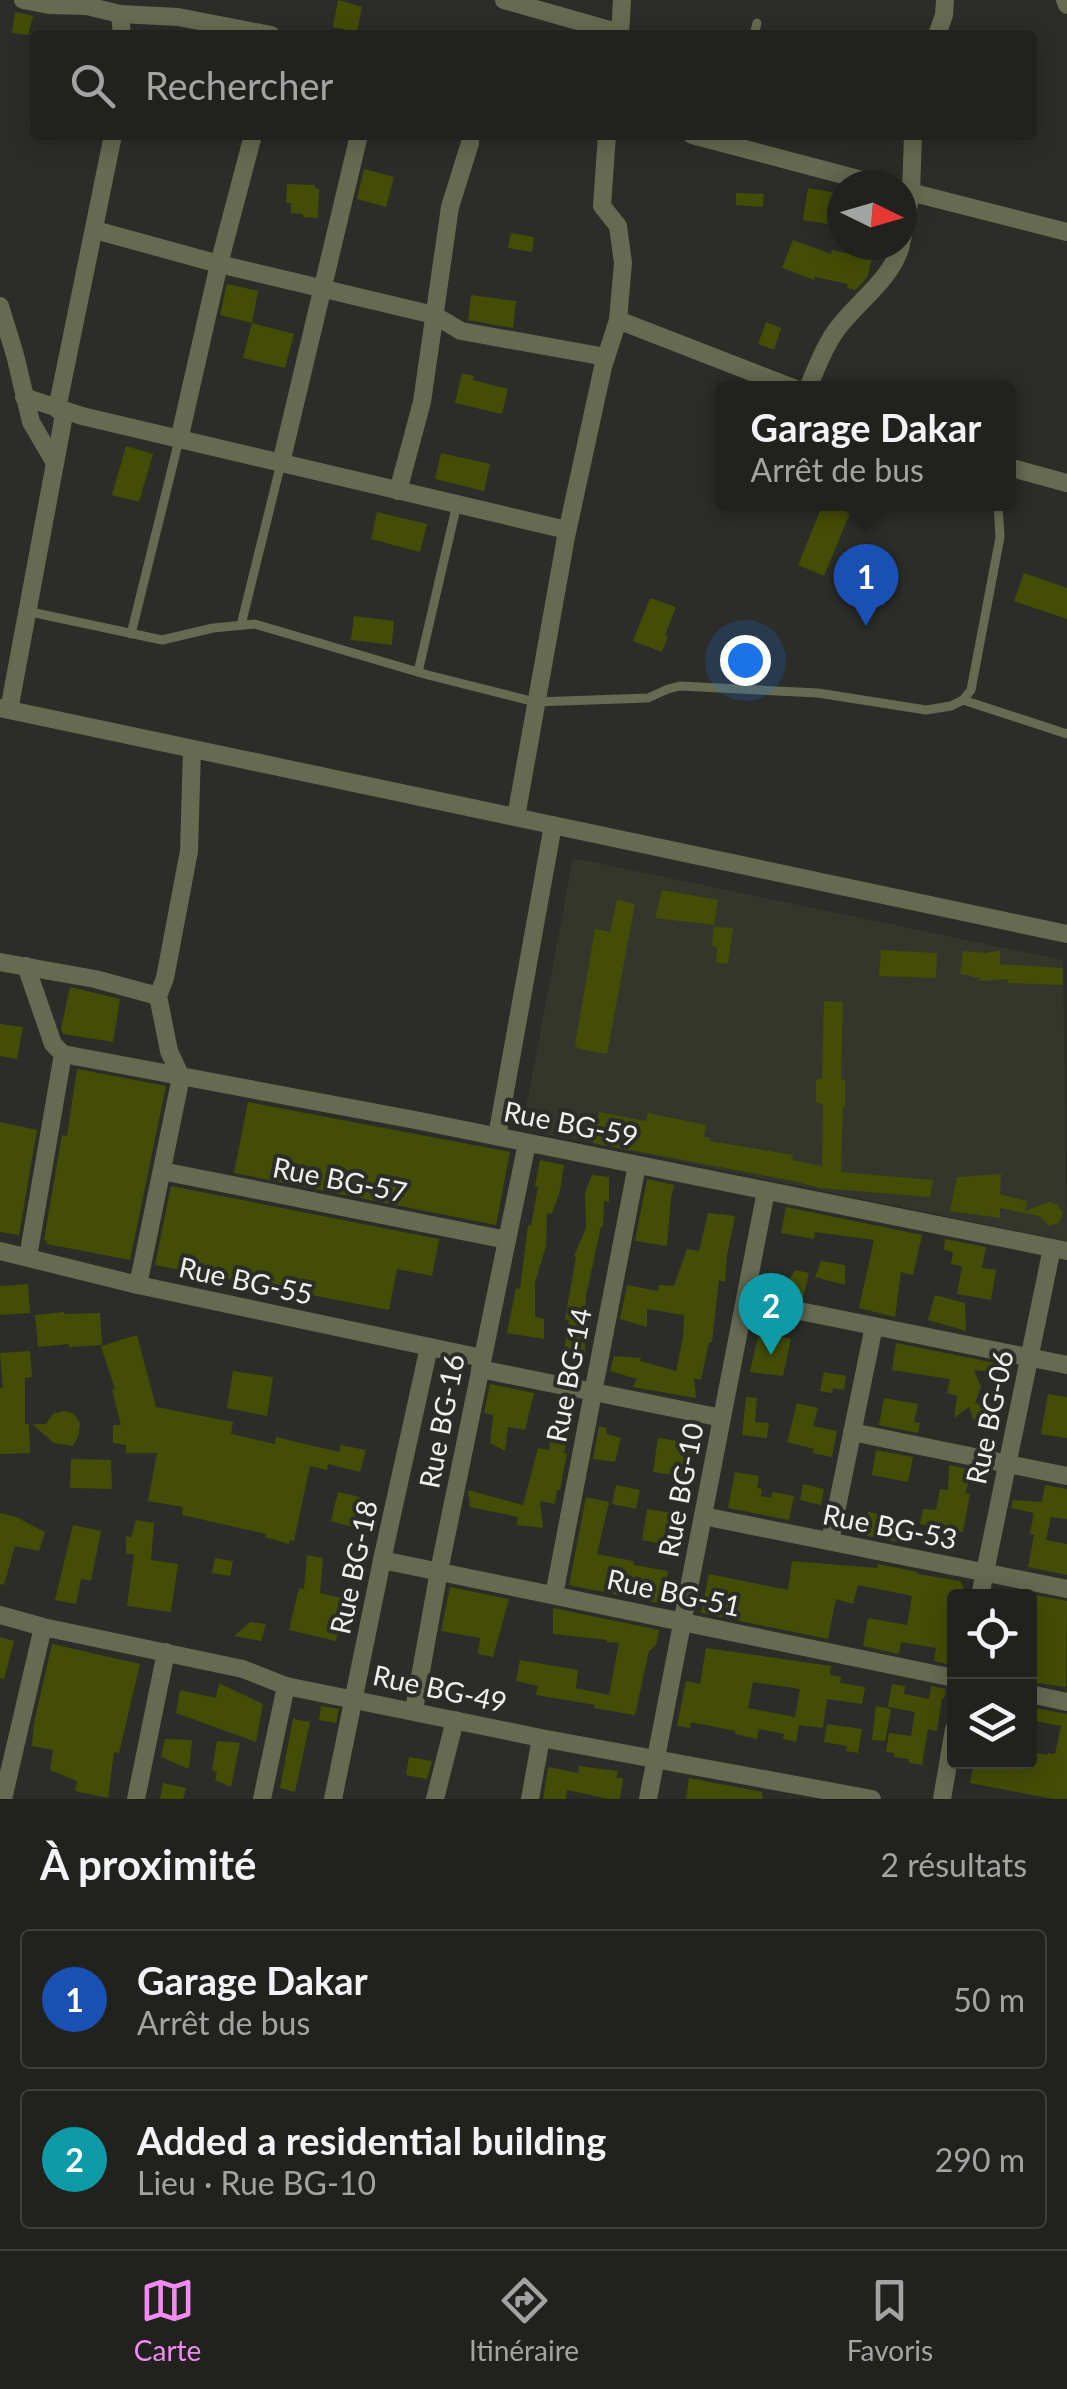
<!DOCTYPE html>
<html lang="fr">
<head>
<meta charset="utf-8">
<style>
	:root { --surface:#21221e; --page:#292a27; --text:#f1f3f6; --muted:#a2a4a4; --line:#3e3f3c; --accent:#f28af2 }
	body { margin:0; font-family:Lato,sans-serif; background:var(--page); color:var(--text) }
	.controls { position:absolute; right:30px; bottom:30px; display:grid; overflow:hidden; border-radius:10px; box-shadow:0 5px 25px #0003 }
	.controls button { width:90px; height:90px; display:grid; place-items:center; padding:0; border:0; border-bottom:2px solid var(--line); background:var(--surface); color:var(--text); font:50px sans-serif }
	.compass { position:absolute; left:827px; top:170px; width:90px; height:90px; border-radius:50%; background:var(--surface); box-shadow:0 5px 25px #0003; rotate:95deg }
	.you { position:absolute; left:745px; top:660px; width:35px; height:35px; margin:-25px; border:8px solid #fff; border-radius:50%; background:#1a73e8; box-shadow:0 0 0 15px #1a73e833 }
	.badge { display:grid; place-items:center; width:65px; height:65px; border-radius:50%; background:var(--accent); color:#fff; font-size:32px; font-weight:700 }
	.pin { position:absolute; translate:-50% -82px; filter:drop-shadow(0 2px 5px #0008) }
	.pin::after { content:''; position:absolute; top:52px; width:35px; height:30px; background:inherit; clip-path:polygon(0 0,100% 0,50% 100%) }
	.popup { position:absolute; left:716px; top:381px; width:300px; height:130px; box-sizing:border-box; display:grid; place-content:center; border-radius:10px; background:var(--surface); filter:drop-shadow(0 2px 8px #0005); font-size:32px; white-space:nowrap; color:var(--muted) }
	.popup b { font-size:38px; color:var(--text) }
	.popup::after { content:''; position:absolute; left:50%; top:100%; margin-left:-20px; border:20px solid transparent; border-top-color:var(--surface) }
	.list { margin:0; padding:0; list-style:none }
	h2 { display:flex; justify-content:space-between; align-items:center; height:130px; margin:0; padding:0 40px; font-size:42px }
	h2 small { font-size:32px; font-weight:400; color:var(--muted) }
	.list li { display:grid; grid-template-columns:65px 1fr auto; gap:30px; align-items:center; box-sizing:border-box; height:140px; margin:0 20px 20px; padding:0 20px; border:2px solid var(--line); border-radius:10px }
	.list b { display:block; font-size:38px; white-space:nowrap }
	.list p { margin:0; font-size:32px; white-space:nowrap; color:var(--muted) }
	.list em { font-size:32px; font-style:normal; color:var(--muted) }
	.icon { flex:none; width:55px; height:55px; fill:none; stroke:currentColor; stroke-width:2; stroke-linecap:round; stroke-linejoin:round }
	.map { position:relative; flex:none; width:1067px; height:1799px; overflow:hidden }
	.search { position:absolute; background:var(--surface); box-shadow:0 5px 25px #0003; left:30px; right:30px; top:30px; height:110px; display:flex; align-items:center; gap:25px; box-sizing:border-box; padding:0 35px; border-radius:10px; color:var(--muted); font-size:38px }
	.sheet { height:450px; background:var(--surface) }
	nav { display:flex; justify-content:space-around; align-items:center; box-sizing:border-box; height:140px; border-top:2px solid var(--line); background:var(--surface); font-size:28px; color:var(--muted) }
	nav a { display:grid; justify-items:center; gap:5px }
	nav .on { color:var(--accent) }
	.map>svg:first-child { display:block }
</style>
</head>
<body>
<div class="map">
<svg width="1067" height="1799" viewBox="0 0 1067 1799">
	<rect width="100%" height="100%" fill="#2c2d28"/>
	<path fill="#34362b" d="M573 858 1063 960 1067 1241 522 1129Z"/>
	<g fill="#444d06" fill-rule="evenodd">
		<path d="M338 0 362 7 357 32 333 27Z"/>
		<path d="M15 12 33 16 28 35 12 33Z"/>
		<path d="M364 169 394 177 386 207 357 199Z"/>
		<path d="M287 184 315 185V188L319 189 318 218 303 217V214L291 213V203H286Z"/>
		<path d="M808 188 842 194V218L830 216 828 224 803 220Z"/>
		<path d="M736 193 764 194 763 207 736 205Z"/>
		<path d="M511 233 534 237 532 252 508 248Z"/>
		<path d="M793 240 831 254 832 250 872 259 867 278 855 290 847 288 848 284 815 277 814 280 782 268Z"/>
		<path d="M227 284 258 291 252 323 220 315Z"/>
		<path d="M471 295 516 301 513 328 468 320Z"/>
		<path d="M766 322 781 328 774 350 758 344Z"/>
		<path d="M252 323 294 334 285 368 243 358Z"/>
		<path d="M462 373 474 376 473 380 508 389 502 414 455 403Z"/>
		<path d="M126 446 153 454 139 502 112 495Z"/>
		<path d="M441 453 490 464 484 491 435 479Z"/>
		<path d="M823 504H846L853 506 824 576 798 565Z"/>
		<path d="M377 512 427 524 420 552 371 539Z"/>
		<path d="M1024 573 1067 588V619L1014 601Z"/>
		<path d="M650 598 676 607 665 635 668 636 662 652 633 641Z"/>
		<path d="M354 616 394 621 392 645 351 640Z"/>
		<path d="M662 890 718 900 714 925 655 918Z"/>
		<path d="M617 900 635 904 607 1054 579 1049 575 1045 595 929 610 932Z"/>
		<path d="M714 927 733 928 728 964 716 963 717 947 712 946Z"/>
		<path d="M881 950 937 953 936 978 879 976Z"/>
		<path d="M1000 950V964L1063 968V985L1007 983 1008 979 980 981V978L960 974 963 951 986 953Z"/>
		<path d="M70 987 120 999 113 1042 63 1034 61 1029Z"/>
		<path d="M824 1001 843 1002 841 1079 845 1080V1106L843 1107 841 1172 933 1180 930 1197 820 1188 789 1180 593 1143 599 1112 646 1121 648 1113 706 1125 704 1137 710 1138V1141L793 1155 792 1160 822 1166 823 1104 816 1103V1080L822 1078Z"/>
		<path d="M0 1024 23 1027 17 1059 0 1056Z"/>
		<path d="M77 1069 166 1086 130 1260 47 1244V1241L44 1240 62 1135 67 1136Z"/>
		<path d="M248 1102 510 1152 496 1225 234 1173Z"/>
		<path d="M0 1122 37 1130 19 1235 0 1232Z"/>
		<path d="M540 1160 564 1165 560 1191 552 1214 547 1213 546 1246 535 1283V1317L544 1319V1339L507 1333 516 1288 520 1289 528 1225 531 1226 538 1187 535 1186Z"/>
		<path d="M1001 1174 1000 1194 1027 1201 1025 1211 1049 1202 1057 1204 1063 1213 1059 1223 1049 1226 1039 1216 1000 1208V1218L950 1211 957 1177Z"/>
		<path d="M592 1175 609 1177V1202L604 1201 603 1227 601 1226 586 1296 584 1337 586 1360 564 1352 569 1320 565 1319 576 1257 574 1256 586 1228 585 1192Z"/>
		<path d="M647 1179 674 1185 671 1198 667 1246 635 1241Z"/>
		<path d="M171 1186 439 1239 432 1276 397 1269 389 1310 155 1265Z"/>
		<path d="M786 1207 922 1235 913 1275 901 1272 895 1317 859 1308 874 1240 815 1232 814 1239 781 1233Z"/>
		<path d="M708 1213 735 1216 727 1256 725 1282 719 1280 712 1342H709L701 1380 694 1378 696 1398 633 1387 637 1379 610 1371 614 1356 641 1358 640 1361 676 1371 683 1337 684 1315 647 1309V1327L620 1319 627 1285 658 1291 659 1285 674 1286 687 1249 699 1251Z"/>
		<path d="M945 1239 986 1247 982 1268 996 1270 991 1300 957 1294 962 1266 951 1264 953 1252 944 1250Z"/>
		<path d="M821 1261 845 1265V1285L815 1277Z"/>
		<path d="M795 1270 809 1273 803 1299 785 1295 788 1282Z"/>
		<path d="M28 1284 30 1313 0 1315V1286Z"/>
		<path d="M935 1295 965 1303 966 1331 928 1320Z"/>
		<path d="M64 1312V1314L100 1313 102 1345 69 1347V1344L38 1347 35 1315Z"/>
		<path d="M759 1332 791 1339 783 1376 750 1372Z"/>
		<path d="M137 1335 156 1407 233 1422 231 1434 275 1444 276 1437 339 1452 341 1445 366 1450 360 1472 328 1464 327 1470 310 1466 294 1541 290 1540 289 1544 265 1537 266 1534 182 1515 183 1507 148 1501 157 1453H126V1445L113 1443V1425H121L112 1390 115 1389 101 1346Z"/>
		<path d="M896 1343 995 1363 994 1372 974 1370 981 1387 975 1403 987 1407 982 1421 973 1419 969 1407 954 1418 957 1396 947 1393 950 1379 892 1370Z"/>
		<path d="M30 1351 32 1377 25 1378V1424H29L30 1453 0 1454V1388H3L0 1353Z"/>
		<path d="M233 1371 273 1377 267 1416 227 1408Z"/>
		<path d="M824 1372 846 1376 844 1390 833 1388 832 1393 820 1391Z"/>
		<path d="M490 1384 534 1393 525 1430 508 1427 505 1451 490 1443 493 1415 484 1413Z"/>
		<path d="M1048 1394 1067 1397V1438L1041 1434Z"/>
		<path d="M746 1397 757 1398 755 1422 769 1423 767 1438 742 1435Z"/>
		<path d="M884 1398 918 1404 914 1422 920 1423 918 1433 879 1425Z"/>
		<path d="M797 1403 818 1408 813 1426 837 1431 832 1457 813 1453 814 1449 787 1442Z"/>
		<path d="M64 1411 74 1414 80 1423 79 1434 73 1446 54 1443 32 1424H46L53 1414Z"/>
		<path d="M554 1413 573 1414 564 1453H567L560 1490H557L555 1504 540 1501 543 1528 517 1525 518 1517 470 1507 468 1490 523 1505 538 1448 549 1450Z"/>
		<path d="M599 1426 606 1428 607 1434 621 1438 615 1462 593 1459Z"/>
		<path d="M658 1438 691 1443 686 1477 653 1472Z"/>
		<path d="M876 1450 913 1457 908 1482 872 1475Z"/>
		<path d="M71 1459 111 1460 112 1489 70 1488Z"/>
		<path d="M949 1465 973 1470 965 1493 970 1494 963 1532 920 1524 923 1509 936 1510 940 1489 948 1490Z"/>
		<path d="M735 1472 759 1476 757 1488 762 1489 761 1496 771 1498 773 1492 794 1496 789 1520 728 1508Z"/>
		<path d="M803 1484 824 1489 821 1505 800 1500Z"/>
		<path d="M616 1485 640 1490 636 1509 612 1504Z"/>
		<path d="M1045 1485 1067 1489V1519L1051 1517 1046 1540 1067 1544V1575L1028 1567 1034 1535 1030 1534 1034 1513 1011 1508 1013 1500 1042 1502Z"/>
		<path d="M338 1492 360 1497 352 1527 331 1521Z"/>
		<path d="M586 1497 609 1502 597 1554 633 1561 634 1565 668 1571 663 1604 569 1585Z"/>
		<path d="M647 1509 678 1514 672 1546 642 1540Z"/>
		<path d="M868 1512 894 1517 892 1529 901 1531 899 1542 863 1535Z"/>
		<path d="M0 1513 16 1517 45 1532 39 1551 15 1546 4 1585 0 1584Z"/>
		<path d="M136 1520 154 1523 151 1560 178 1564 171 1612 127 1606 134 1554H126V1535L131 1538Z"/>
		<path d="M73 1525 101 1531 91 1581 81 1579 76 1604 55 1600Z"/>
		<path d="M307 1555 323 1558 320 1593 346 1599 336 1641 289 1630 299 1588 304 1589Z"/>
		<path d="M215 1558 233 1561 230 1576 212 1573Z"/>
		<path d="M792 1561 877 1568 878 1564 917 1572V1574L960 1581 968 1596H954V1639L951 1665 934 1661 936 1648 901 1642 899 1654 863 1646 868 1618 907 1625 912 1596 858 1585 853 1604 836 1599 828 1639 701 1613 709 1574 788 1590Z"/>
		<path d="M450 1587 509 1599 493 1657 478 1654 480 1638 441 1631Z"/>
		<path d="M1030 1594 1067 1601 1066 1687 1030 1682V1648L1035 1636 1030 1635Z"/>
		<path d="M553 1608 659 1630 656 1645 649 1651 635 1715 594 1708 595 1705 536 1695 538 1686 516 1681 520 1660 578 1670 576 1688 609 1695 619 1643 607 1642V1640L553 1634Z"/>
		<path d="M250 1622 266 1624 261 1641 234 1636Z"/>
		<path d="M0 1637 14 1641 4 1679 0 1678Z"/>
		<path d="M52 1644 140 1664 119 1753 114 1752 108 1798 75 1791 77 1781 50 1770 53 1750 32 1746 34 1723Z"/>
		<path d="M706 1648 831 1666 830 1675 841 1677 840 1683 865 1687 862 1704 827 1699 823 1728 799 1725 796 1742 783 1739 784 1734 759 1729 757 1739 735 1734V1731L691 1722 690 1728 677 1726 686 1681 700 1684ZM753 1682 800 1689 795 1717 748 1708Z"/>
		<path d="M219 1683 263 1704 256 1742 176 1713 180 1690 216 1698Z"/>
		<path d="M892 1684 905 1686 904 1694 929 1699 931 1686 946 1689 944 1699 942 1698 937 1731 928 1729 922 1765 909 1763V1759L894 1757 895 1753 886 1752 889 1733 911 1736 915 1712 888 1707Z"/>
		<path d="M321 1706 339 1709 336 1723 319 1720Z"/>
		<path d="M876 1706 891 1709 885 1741 872 1740Z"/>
		<path d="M1030 1707 1067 1714V1799H1054L970 1783 974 1762H1030L1031 1752 1048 1755V1753L1055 1754 1061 1726 1030 1720Z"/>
		<path d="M293 1719 310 1722 295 1792 280 1788Z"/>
		<path d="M827 1724 862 1729 858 1753 846 1751 847 1746 824 1742Z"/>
		<path d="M165 1739 192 1740 189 1769 161 1757Z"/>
		<path d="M217 1741 240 1743 231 1787 215 1780 217 1772 212 1770Z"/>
		<path d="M409 1757 432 1761 427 1779 406 1775Z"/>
		<path d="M579 1766 618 1771 616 1778H623L620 1799H609L567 1790 566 1799H543L548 1767 578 1773Z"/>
		<path d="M689 1778 762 1792V1799H686Z"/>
		<path d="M163 1783 186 1788 183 1799H160Z"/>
	</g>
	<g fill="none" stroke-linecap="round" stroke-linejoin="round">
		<g stroke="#656a50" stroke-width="9">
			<path d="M754 35 757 23"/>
			<path d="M26 611 162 640 213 628 255 624 428 675 535 702 648 698 668 689 680 686 818 693 926 710 951 706 963 700 971 690 1000 537 998 504"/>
			<path d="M241 625 281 463"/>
			<path d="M131 634 179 440"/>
			<path d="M418 672 457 504"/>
			<path d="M963 700 1067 734"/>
		</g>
		<g stroke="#656a50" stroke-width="18">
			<path d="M23 0 49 5 87 6 120 14 122 35"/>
			<path d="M504 0 620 33"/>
			<path d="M1065 0 1067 5"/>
			<path d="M120 14 178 17 271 35"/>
			<path d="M620 35 622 0"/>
			<path d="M937 35 944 15 945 0"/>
			<path d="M692 135 881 185"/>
			<path d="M902 190 1067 232"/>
			<path d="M95 230 219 264 434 315 461 331 606 357"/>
			<path d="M902 240 911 193 913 135"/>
			<path d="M0 306 15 355 31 422 55 463"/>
			<path d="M618 320 793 388"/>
			<path d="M808 388C816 369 823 349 835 332 855 303 892 280 901 245"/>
			<path d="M24 397 82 416 567 530"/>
			<path d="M179 440 219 264 253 135"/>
			<path d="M281 463 359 135"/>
			<path d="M1008 467 1067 483"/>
			<path d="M398 491 422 402 450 207 470 143"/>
			<path d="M0 708 1067 934"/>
			<path d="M9 710 64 415 57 409 113 135"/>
			<path d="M516 817 566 537 603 367 618 320 623 263 618 226 602 206 607 135"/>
			<path d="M0 962 95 979 158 996"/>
			<path d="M26 966 53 1044 63 1054"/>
			<path d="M63 1054 415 1120 1067 1251"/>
			<path d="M497 1136 553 825"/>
			<path d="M162 1171 507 1240"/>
			<path d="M0 1251 138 1285 482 1358"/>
			<path d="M28 1257 63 1054"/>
			<path d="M138 1285 181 1077 169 1051 158 996 165 978 189 851 192 749"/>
			<path d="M745 1300 1067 1365"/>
			<path d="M480 1369 722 1418"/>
			<path d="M852 1432 1067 1476"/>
			<path d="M703 1516 1067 1589"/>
			<path d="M830 1541 874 1326"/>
			<path d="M382 1560 954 1678"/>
			<path d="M554 1595 637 1165"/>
			<path d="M980 1596 1052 1248"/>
			<path d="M0 1615 43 1627 243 1669 286 1686 541 1738 872 1799"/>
			<path d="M1030 1694 1067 1702"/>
			<path d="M414 1710 439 1571 527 1143"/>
			<path d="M3 1799 43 1627"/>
			<path d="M136 1799 166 1652"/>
			<path d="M262 1799 286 1686"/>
			<path d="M333 1799 382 1560 429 1347"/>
			<path d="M435 1799 455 1720"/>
			<path d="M530 1799 541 1738"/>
			<path d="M648 1799 766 1191"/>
			<path d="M942 1799 954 1729"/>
		</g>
	</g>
	<g text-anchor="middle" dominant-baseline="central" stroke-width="8" stroke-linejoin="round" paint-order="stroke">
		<g font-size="28" fill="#eff0ec" stroke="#2c2d28">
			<text transform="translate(571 1123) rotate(11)">Rue BG-59</text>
			<text transform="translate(340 1179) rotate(11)">Rue BG-57</text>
			<text transform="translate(246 1280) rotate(12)">Rue BG-55</text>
			<text transform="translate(568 1375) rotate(-79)">Rue BG-14</text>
			<text transform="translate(989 1417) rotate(-78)">Rue BG-06</text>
			<text transform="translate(441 1421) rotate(-79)">Rue BG-16</text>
			<text transform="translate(680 1490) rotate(-79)">Rue BG-10</text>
			<text transform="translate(890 1526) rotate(11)">Rue BG-53</text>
			<text transform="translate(353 1567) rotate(-78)">Rue BG-18</text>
			<text transform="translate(674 1592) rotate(12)">Rue BG-51</text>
			<text transform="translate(440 1688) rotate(12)">Rue BG-49</text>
		</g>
	</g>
</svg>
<div class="controls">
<button><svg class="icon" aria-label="locate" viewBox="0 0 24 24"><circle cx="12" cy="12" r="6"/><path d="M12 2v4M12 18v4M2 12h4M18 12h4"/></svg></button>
<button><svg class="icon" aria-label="layers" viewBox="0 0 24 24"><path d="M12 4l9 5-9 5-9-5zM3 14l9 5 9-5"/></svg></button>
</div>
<svg class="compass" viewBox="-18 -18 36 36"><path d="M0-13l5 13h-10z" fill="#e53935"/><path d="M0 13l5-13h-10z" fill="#a2a4a4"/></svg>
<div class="you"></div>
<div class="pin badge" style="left:866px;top:626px;background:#1a4fb4">1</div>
<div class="popup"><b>Garage Dakar</b>Arrêt de bus</div>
<div class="pin badge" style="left:771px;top:1355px;background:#0f9aa8">2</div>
<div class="search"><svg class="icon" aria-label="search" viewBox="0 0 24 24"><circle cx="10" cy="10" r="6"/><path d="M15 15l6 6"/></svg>Rechercher</div>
</div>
<section class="sheet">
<h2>À proximité<small>2 résultats</small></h2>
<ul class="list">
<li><span class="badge" style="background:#1a4fb4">1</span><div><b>Garage Dakar</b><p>Arrêt de bus</p></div><em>50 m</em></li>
<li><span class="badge" style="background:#0f9aa8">2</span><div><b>Added a residential building</b><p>Lieu · Rue BG-10</p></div><em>290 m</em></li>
</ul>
</section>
<nav>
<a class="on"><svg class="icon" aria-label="map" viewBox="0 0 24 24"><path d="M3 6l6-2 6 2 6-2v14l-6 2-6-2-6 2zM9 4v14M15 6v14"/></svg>Carte</a>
<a><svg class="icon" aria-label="directions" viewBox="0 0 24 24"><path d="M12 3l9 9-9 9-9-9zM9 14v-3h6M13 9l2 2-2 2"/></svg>Itinéraire</a>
<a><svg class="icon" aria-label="saved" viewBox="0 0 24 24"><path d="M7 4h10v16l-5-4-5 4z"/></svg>Favoris</a>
</nav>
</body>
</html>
